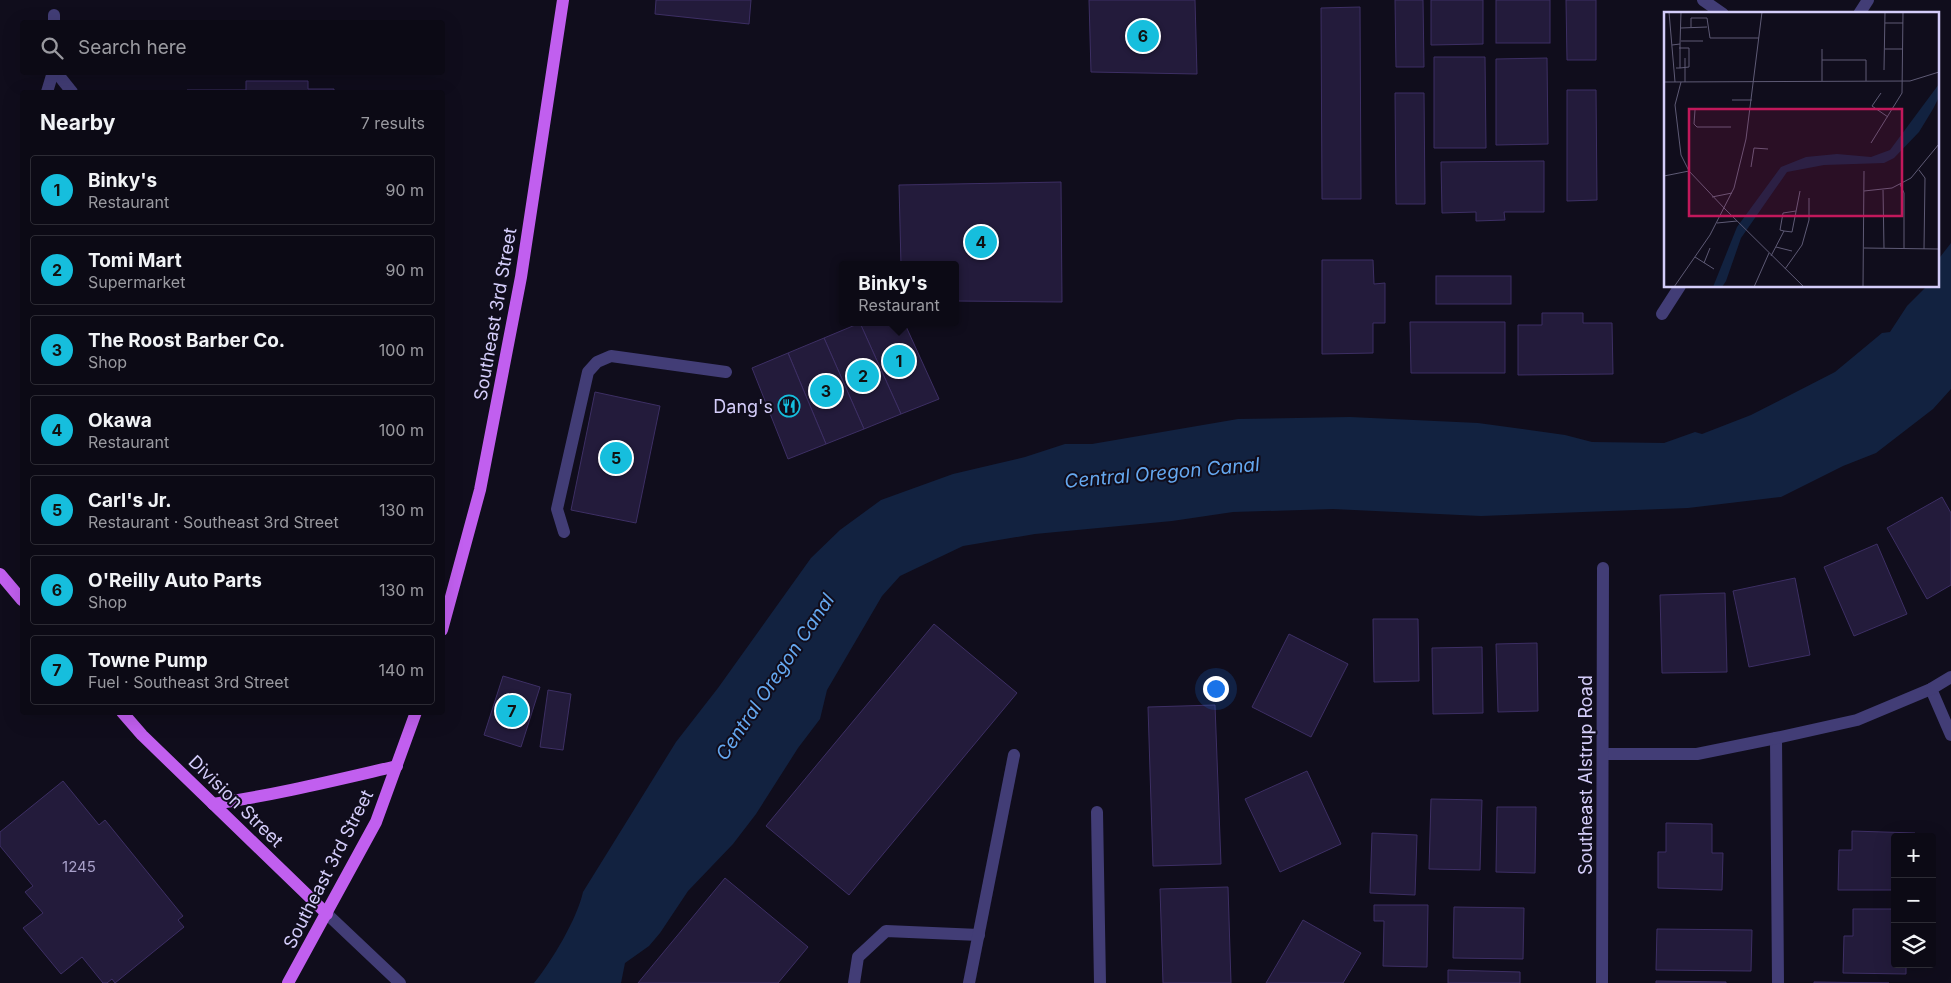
<!DOCTYPE html>
<html lang="en">
<head>
<meta charset="utf-8">
<style>
	:root { --surface:#0c0a15; --page:#15131e; --text:#f1f3f6; --muted:#9a9aa0; --line:#2c2b34; --accent:#16bedd }
	body { margin:0; font-family:Inter,sans-serif; background:var(--page); color:var(--text) }
	.controls { position:absolute; right:15px; bottom:15px; display:grid; overflow:hidden; border-radius:5px; box-shadow:0 5px 20px #0002 }
	.controls button { width:45px; height:45px; display:grid; place-items:center; padding:0; border:0; border-bottom:1px solid var(--line); background:var(--surface); color:var(--text); font:25px sans-serif }
	.you { position:absolute; left:1215px; top:688px; width:18px; height:18px; margin:-12px; border:4px solid #fff; border-radius:50%; background:#1a73e8; box-shadow:0 0 0 8px #1a73e833 }
	.badge { display:grid; place-items:center; width:32px; height:32px; border-radius:50%; background:var(--accent); color:#111; font-size:16px; font-weight:700 }
	.pin { position:absolute; translate:-50% -50%; border:2px solid #fff; box-shadow:0 1px 5px #0006 }
	.popup { position:absolute; left:839px; top:261px; width:120px; height:65px; box-sizing:border-box; display:grid; place-content:center; border-radius:5px; background:var(--surface); filter:drop-shadow(0 1px 4px #0005); font-size:16px; white-space:nowrap; color:var(--muted) }
	.popup b { font-size:19px; color:var(--text) }
	.popup::after { content:''; position:absolute; left:50%; top:100%; margin-left:-10px; border:10px solid transparent; border-top-color:var(--surface) }
	.list { margin:0; padding:0; list-style:none }
	h2 { display:flex; justify-content:space-between; align-items:center; height:65px; margin:0; padding:0 20px; font-size:21px }
	h2 small { font-size:16px; font-weight:400; color:var(--muted) }
	.list li { display:grid; grid-template-columns:32px 1fr auto; gap:15px; align-items:center; box-sizing:border-box; height:70px; margin:0 10px 10px; padding:0 10px; border:1px solid var(--line); border-radius:5px }
	.list b { display:block; font-size:19px; white-space:nowrap }
	.list p { margin:0; font-size:16px; white-space:nowrap; color:var(--muted) }
	.list em { font-size:16px; font-style:normal; color:var(--muted) }
	.icon { flex:none; width:28px; height:28px; fill:none; stroke:currentColor; stroke-width:2; stroke-linecap:round; stroke-linejoin:round }
	.map { position:relative; flex:none; width:1951px; height:983px; overflow:hidden }
	.search { position:absolute; background:var(--surface); box-shadow:0 5px 20px #0002; left:20px; top:20px; width:425px; height:55px; display:flex; align-items:center; gap:12px; box-sizing:border-box; padding:0 18px; border-radius:5px; color:var(--muted); font-size:19px }
	.panel { position:absolute; background:var(--surface); box-shadow:0 5px 20px #0002; left:20px; top:90px; width:425px; height:625px; border-radius:5px }
	.map>svg:first-child { display:block }
</style>
</head>
<body>
<div class="map">
<svg width="1951" height="983" viewBox="0 0 1951 983">
	<rect width="100%" height="100%" fill="#100d1c"/>
	<path fill="#122240" d="M1951 243V389L1933 409 1876 453 1843 466 1781 497 1688 508 1481 516 1333 509 1233 512 1172 521 1035 534 963 546 900 576 882 596 827 690 820 719 798 748 756 814 733 844 688 891 660 933 649 946 625 963 621 983H534C552 961 577 919 583 892L676 742 718 688 811 558 840 530 881 500 953 474 1025 457 1065 444H1092L1238 419 1350 417 1478 423 1565 435 1592 442 1664 443 1695 432 1702 434 1751 415 1835 372 1882 333 1890 332 1907 306 1927 286H1937V261Z"/>
	<g fill="#231b3b" stroke="#3d2f64">
		<path d="M656 0H751L749 24 655 14Z"/>
		<path d="M1089 0H1195L1197 74 1091 72Z"/>
		<path d="M1395 0H1423L1424 67H1396Z"/>
		<path d="M1431 0H1483V44L1431 45Z"/>
		<rect x="1496" y="0" width="54" height="43"/>
		<path d="M1566 0H1596V60H1567Z"/>
		<path d="M1360 7 1361 199H1322L1321 8Z"/>
		<path d="M1434 57H1485L1486 148H1434Z"/>
		<path d="M1547 58 1548 144 1496 145V59Z"/>
		<path d="M246 81H308V89H334V92H187V90H246Z"/>
		<path d="M1567 90H1596L1597 200 1567 201Z"/>
		<path d="M1395 93H1424L1425 204H1396Z"/>
		<path d="M1544 161V212H1504L1505 220 1476 221V212L1442 213 1441 162Z"/>
		<path d="M1061 182 1062 302 955 301V265H901L899 185Z"/>
		<path d="M1322 260H1373L1374 284 1385 283V323H1373V353L1322 354Z"/>
		<rect x="1436" y="276" width="75" height="28"/>
		<path d="M1542 313H1583V323H1612L1613 374 1518 375V325H1542Z"/>
		<path d="M904 322 939 399 901 414 860 323Z"/>
		<path d="M1410 322H1505V373H1411Z"/>
		<path d="M860 323 901 414 864 429 824 338Z"/>
		<path d="M824 338 864 429 826 444 788 353Z"/>
		<path d="M788 353 826 444 788 459 752 368Z"/>
		<path d="M595 392 660 406 636 523 571 510Z"/>
		<path d="M1942 497 1951 513V585L1927 599 1887 528Z"/>
		<path d="M1877 544 1907 614 1854 636 1824 567Z"/>
		<path d="M1795 578 1810 655 1749 667 1733 591Z"/>
		<path d="M1725 593 1727 672 1662 673 1660 595Z"/>
		<path d="M1373 619H1418L1419 681 1374 682Z"/>
		<path d="M934 624 1017 693 849 895 766 826Z"/>
		<path d="M1289 634 1348 664 1311 737 1252 707Z"/>
		<path d="M1537 643 1538 711 1498 712 1496 644Z"/>
		<path d="M1482 647 1483 713 1433 714 1432 648Z"/>
		<path d="M503 676 540 687 521 747 484 735Z"/>
		<path d="M548 690 571 694 563 750 540 747Z"/>
		<path d="M1215 705 1221 864 1153 866 1148 707Z"/>
		<path d="M1307 771 1341 844 1280 872 1245 799Z"/>
		<path d="M63 781 99 825 105 820 183 916 178 920 184 927 115 983 112 979 107 983H103L82 957 61 974 23 928 43 913 25 892 33 886 0 846V832Z"/>
		<path d="M1431 799 1482 800 1480 870 1429 869Z"/>
		<path d="M1497 807H1536L1535 873 1496 872Z"/>
		<path d="M1666 823 1712 824V853H1723L1722 890 1658 888V852H1666Z"/>
		<path d="M1852 831 1915 833V837H1895V890H1838L1839 850H1852Z"/>
		<path d="M1372 833 1417 835 1415 895 1370 893Z"/>
		<path d="M725 878 808 947 778 983H638Z"/>
		<path d="M1228 887 1231 983H1163L1160 889Z"/>
		<path d="M1374 905H1428L1427 967 1383 966 1384 921H1374Z"/>
		<path d="M1454 907 1524 908 1523 959 1453 958Z"/>
		<path d="M1853 909H1895V964H1906V974L1843 973 1844 936H1853Z"/>
		<path d="M1303 920 1361 953 1343 983H1266Z"/>
		<path d="M1657 929 1752 930 1751 971 1656 970Z"/>
		<path d="M1448 970 1520 972V983H1448Z"/>
		<path d="M1656 981 1726 982V983H1656Z"/>
		<path d="M1814 982 1889 983H1814Z"/>
	</g>
	<g fill="none" stroke-linecap="round" stroke-linejoin="round">
		<g stroke="#423d76" stroke-width="12">
			<path d="M1703 0 1723 14"/>
			<path d="M1859 14 1868 0"/>
			<path d="M54 15V22"/>
			<path d="M56 72 72 92"/>
			<path d="M47 92 53 72"/>
			<path d="M1662 314 1680 286"/>
			<path d="M564 532 557 509 588 372 597 362 611 356 726 372"/>
			<path d="M1931 689 1951 735"/>
			<path d="M1776 738 1778 983"/>
			<path d="M1603 754H1697L1776 738 1857 720 1931 689 1951 677"/>
			<path d="M1097 812 1100 983"/>
			<path d="M327 914 400 983"/>
			<path d="M854 983 858 957 886 931 979 935"/>
			<path d="M969 983 1014 755"/>
			<path d="M1602 983 1603 568"/>
		</g>
		<g stroke="#c15fef" stroke-width="12">
			<path d="M0 574 22 600"/>
			<path d="M442 630 480 490 521 277 563 0"/>
			<path d="M122 712 142 735 327 914"/>
			<path d="M213 804C275 795 336 780 397 766"/>
			<path d="M288 983 376 822 416 712"/>
		</g>
	</g>
	<defs>
		<g id="restaurant-ring" transform="scale(1.125)"><circle r="9.5" fill="#100d1c" stroke="#16bedd" stroke-width="1.5"/><path d="M-5-6h1v4h1v-4h1v4h1v-4h1v5L-1.5 .5V6h-2V.5L-5-1ZM5-6V6H3V1.5H1.5Q1.5-4 5-6Z" fill="#16bedd"/></g>
	</defs>
	<g fill-rule="evenodd">
		<use href="#restaurant-ring" x="789" y="406"/>
	</g>
	<g text-anchor="middle" dominant-baseline="central" stroke-width="4" stroke-linejoin="round" paint-order="stroke">
		<g font-size="15" fill="#a8a0ca">
			<text x="79" y="866">1245</text>
		</g>
		<g font-size="18" fill="#d4cdfa" stroke="#100d1c">
			<text transform="translate(495 314) rotate(-80)">Southeast 3rd Street</text>
			<text transform="translate(1585 775) rotate(-90)">Southeast Alstrup Road</text>
			<text transform="translate(236 801) rotate(44)">Division Street</text>
			<text transform="translate(328 869) rotate(-63)">Southeast 3rd Street</text>
		</g>
		<g font-size="18" fill="#d4cdfa" stroke="#100d1c" text-anchor="end">
			<text x="773" y="406">Dang's</text>
		</g>
		<g font-size="19" font-style="italic" fill="#65a8f0" stroke="#100d1c">
			<text transform="translate(1162 473) rotate(-5)">Central Oregon Canal</text>
			<text transform="translate(775 677) rotate(-56)">Central Oregon Canal</text>
		</g>
	</g>
	<g transform="translate(1664 12)">
		<rect width="275" height="275" fill="#100d1c"/>
		<path d="M275 72V85L269 97 255 120 230 146 220 151 160 153 123 160 77 226 62 269 58 275H49L73 215 117 155 142 145 173 142 207 145 226 138Z" fill="#122240"/>
		<path fill="none" stroke="#5e5a75" stroke-width="1" d="M5 0 11 70M275 2V38M221 11H239M27 15V6H43L46 26H95M17 16 43 15M17 29H39M16 32 17 0M8 33 16 32V56H12M15 36H25V55L16 56M221 37H239M21 46V70M158 48H202V69M220 58 221 0M158 69V37M0 70 246 69 275 60M17 70 11 93 17 143 25 159 61 197M217 81 208 94 224 105M68 88H88M31 98 30 112 33 115H67M207 131 238 81 239 0M87 155 90 136 104 137M255 158 261 166 260 237M0 164 25 159M236 172 240 181V237M219 178 220 236M200 179 228 176 247 166 275 132M48 185 68 181M61 197 140 275M53 211 73 209M120 219 116 218 119 201 132 199M112 235 128 239M200 236 275 237M107 244 120 219 128 220 136 179M31 245 50 257M40 251 46 236M121 257 138 233 145 208V186M10 275 46 223 70 176 82 127 98 0M90 275 105 241M199 275 200 159"/>
		<path fill="#c2185b" fill-opacity="0.15" stroke="#c2185b" stroke-width="2.5" d="M25 97H238V204H25Z"/>
		<rect width="275" height="275" fill="none" stroke="#d4cdfa" stroke-width="2.5"/>
	</g>
</svg>
<div class="controls">
<button>+</button>
<button>−</button>
<button><svg class="icon" aria-label="layers" viewBox="0 0 24 24"><path d="M12 4l9 5-9 5-9-5zM3 14l9 5 9-5"/></svg></button>
</div>
<div class="you"></div>
<div class="pin badge" style="left:899px;top:361px">1</div>
<div class="popup"><b>Binky's</b>Restaurant</div>
<div class="pin badge" style="left:863px;top:376px">2</div>
<div class="pin badge" style="left:826px;top:391px">3</div>
<div class="pin badge" style="left:981px;top:242px">4</div>
<div class="pin badge" style="left:616px;top:458px">5</div>
<div class="pin badge" style="left:1143px;top:36px">6</div>
<div class="pin badge" style="left:512px;top:711px">7</div>
<div class="search"><svg class="icon" aria-label="search" viewBox="0 0 24 24"><circle cx="10" cy="10" r="6"/><path d="M15 15l6 6"/></svg>Search here</div>
<section class="panel">
<h2>Nearby<small>7 results</small></h2>
<ul class="list">
<li><span class="badge">1</span><div><b>Binky's</b><p>Restaurant</p></div><em>90 m</em></li>
<li><span class="badge">2</span><div><b>Tomi Mart</b><p>Supermarket</p></div><em>90 m</em></li>
<li><span class="badge">3</span><div><b>The Roost Barber Co.</b><p>Shop</p></div><em>100 m</em></li>
<li><span class="badge">4</span><div><b>Okawa</b><p>Restaurant</p></div><em>100 m</em></li>
<li><span class="badge">5</span><div><b>Carl's Jr.</b><p>Restaurant · Southeast 3rd Street</p></div><em>130 m</em></li>
<li><span class="badge">6</span><div><b>O'Reilly Auto Parts</b><p>Shop</p></div><em>130 m</em></li>
<li><span class="badge">7</span><div><b>Towne Pump</b><p>Fuel · Southeast 3rd Street</p></div><em>140 m</em></li>
</ul>
</section>
</div>
</body>
</html>
